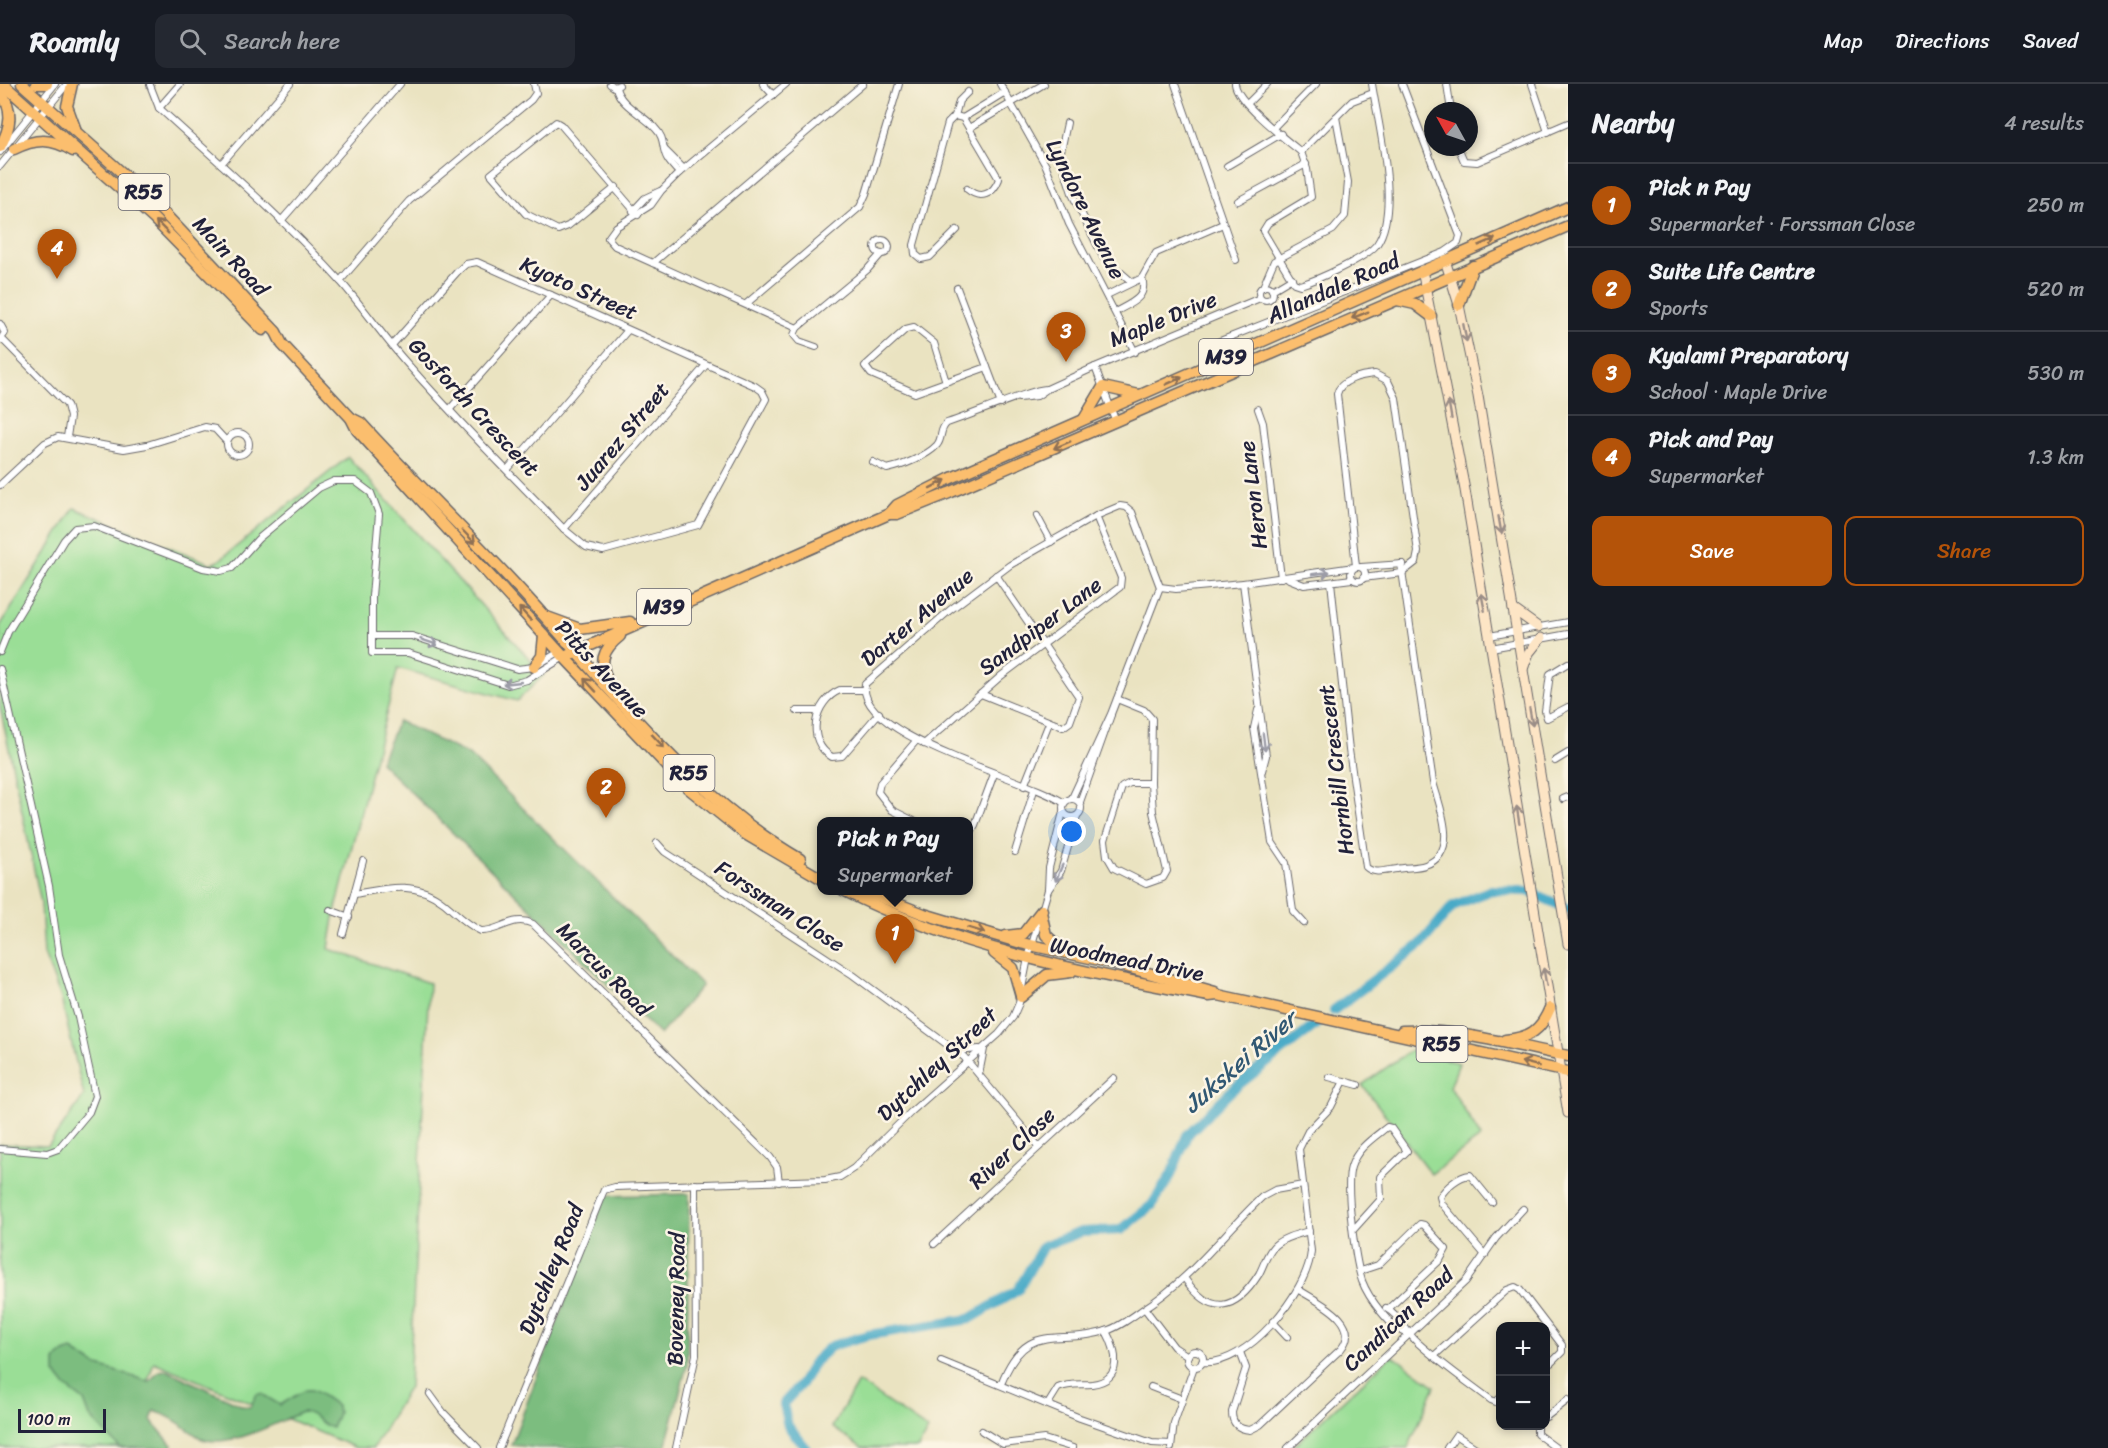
<!DOCTYPE html>
<html lang="en">
<head>
<meta charset="utf-8">
<style>
	:root { --surface:#171b24; --page:#242831; --text:#f1f3f6; --muted:#9ea1a6; --line:#363941; --accent:#b45309 }
	body { margin:0; font-family:Sriracha,sans-serif; background:var(--page); color:var(--text) }
	.controls { position:absolute; right:18px; bottom:18px; display:grid; overflow:hidden; border-radius:12px; box-shadow:0 3px 9px #0003 }
	.controls button { width:54px; height:54px; display:grid; place-items:center; padding:0; border:0; border-bottom:2px solid var(--line); background:var(--surface); color:var(--text); font:30px sans-serif }
	.compass { position:absolute; left:1424px; top:18px; width:54px; height:54px; border-radius:50%; background:var(--surface); box-shadow:0 3px 9px #0003; rotate:310deg }
	.scale { position:absolute; left:18px; bottom:15px; width:88px; box-sizing:border-box; padding-left:6px; border:3px solid #22223b; border-top:0; font-size:16px; line-height:21px; white-space:nowrap; color:#22223b; -webkit-text-stroke:4px #fcf5e5; paint-order:stroke }
	.you { position:absolute; left:1072px; top:748px; width:21px; height:21px; margin:-15px; border:4px solid #fff; border-radius:50%; background:#1a73e8; box-shadow:0 0 0 9px #1a73e833 }
	.badge { display:grid; place-items:center; width:39px; height:39px; border-radius:50%; background:var(--accent); color:#fff; font-size:20px; font-weight:700 }
	.pin { position:absolute; translate:-50% -50px; filter:drop-shadow(0 2px 3px #0008) }
	.pin::after { content:''; position:absolute; top:32px; width:21px; height:18px; background:inherit; clip-path:polygon(0 0,100% 0,50% 100%) }
	.popup { position:absolute; left:817px; top:733px; width:156px; height:78px; box-sizing:border-box; display:grid; place-content:center; border-radius:12px; background:var(--surface); filter:drop-shadow(0 2px 4px #0005); font-size:20px; white-space:nowrap; color:var(--muted) }
	.popup b { font-size:22px; color:var(--text) }
	.popup::after { content:''; position:absolute; left:50%; top:100%; margin-left:-12px; border:12px solid transparent; border-top-color:var(--surface) }
	.list { margin:0; padding:0; list-style:none }
	h2 { display:flex; justify-content:space-between; align-items:center; height:78px; margin:0; padding:0 24px; font-size:26px }
	h2 small { font-size:20px; font-weight:400; color:var(--muted) }
	.list li { display:grid; grid-template-columns:39px 1fr auto; gap:18px; align-items:center; box-sizing:border-box; height:84px; padding:0 24px; border-top:2px solid var(--line) }
	.list b { display:block; font-size:22px; white-space:nowrap }
	.list p { margin:0; font-size:20px; white-space:nowrap; color:var(--muted) }
	.list em { font-size:20px; font-style:normal; color:var(--muted) }
	.actions { display:flex; gap:12px; padding:18px 24px }
	.actions a { flex:1; padding:14px 0; border:2px solid var(--accent); border-radius:12px; text-align:center; font-size:21px; color:var(--accent) }
	.actions .main { background:var(--accent); color:#fff }
	.icon { flex:none; width:33px; height:33px; fill:none; stroke:currentColor; stroke-width:2; stroke-linecap:round; stroke-linejoin:round }
	.map { position:relative; flex:none; width:1568px; height:1364px; overflow:hidden }
	header { display:flex; align-items:center; gap:36px; box-sizing:border-box; height:84px; padding:0 30px; background:var(--surface); border-bottom:2px solid var(--line) }
	header strong { font-size:28px }
	nav { display:flex; gap:33px; margin-inline-start:auto; font-size:21px }
	.search { width:420px; height:54px; background:var(--page); display:flex; align-items:center; gap:15px; box-sizing:border-box; padding:0 21px; border-radius:12px; color:var(--muted); font-size:22px }
	main { display:flex }
	aside { flex:1; background:var(--surface) }
	.map>svg:first-child { display:block }
</style>
</head>
<body>
<header>
<strong>Roamly</strong>
<div class="search"><svg class="icon" aria-label="search" viewBox="0 0 24 24"><circle cx="10" cy="10" r="6"/><path d="M15 15l6 6"/></svg>Search here</div>
<nav><a>Map</a><a>Directions</a><a>Saved</a></nav>
</header>
<main>
<div class="map">
<svg width="1568" height="1364" viewBox="0 0 1568 1364">
	<rect width="100%" height="100%" fill="#fcf5e5"/>
	<filter id="ink" filterUnits="userSpaceOnUse"><feTurbulence type="fractalNoise" baseFrequency=".0167" numOctaves="2"/><feDisplacementMap in="SourceGraphic" scale="12" xChannelSelector="R" yChannelSelector="G"/><feConvolveMatrix kernelMatrix="1 2 1 2 8 2 1 2 1" color-interpolation-filters="sRGB"/></filter>
	<filter id="wash" filterUnits="userSpaceOnUse"><feTurbulence type="fractalNoise" baseFrequency=".008" numOctaves="4" result="noise"/><feDisplacementMap in="SourceGraphic" scale="24" xChannelSelector="R" yChannelSelector="G"/><feGaussianBlur stdDeviation="1.35" result="paint"/><feColorMatrix in="noise" values="0 0 0 0 0 0 0 0 0 0 0 0 0 0 0 0 0 1.4 0 .05"/><feComposite in="paint" operator="in"/></filter>
	<g filter="url(#wash)">
		<rect width="100%" height="100%" fill="#eae3c1"/>
		<g fill="#9ade96" stroke="#5e8068" stroke-width="1.5">
			<path d="M348 373 544 591 517 617 398 584 335 828 329 865 429 899 409 1303 373 1364H356L154 1278 126 1364H0V1060L48 1062 84 1012 61 914 44 870 41 819 0 622V542L74 424 211 480 217 478Z"/>
			<path d="M1411 966 1459 979 1450 1003 1481 1053 1431 1090 1362 1001Z"/>
			<path d="M1392 1271 1435 1302 1408 1364H1292Z"/>
			<path d="M858 1298 928 1346 918 1364H862L832 1343Z"/>
		</g>
		<g fill="#7bbd7f" stroke="#4e705d" stroke-width="1.5">
			<path d="M398 637 469 671 702 901 660 951 380 678Z"/>
			<path d="M689 1110 687 1281 665 1364H538L511 1361 605 1112Z"/>
			<path d="M72 1266 95 1281 144 1296 150 1297 159 1287 166 1286 243 1322 250 1323 257 1310H262L280 1321C311 1304 304 1297 337 1322L338 1329 332 1344C320 1341 314 1328 302 1328 275 1339 232 1364 202 1355 186 1345 173 1332 154 1327L151 1336 172 1361V1364H120L90 1333 84 1317 66 1303 55 1289V1277L61 1270Z"/>
		</g>
		<g fill="none" stroke-linecap="round" stroke-linejoin="round">
			<g stroke="#48aac7" stroke-width="10">
				<path d="M1334 926 1420 861 1453 822 1491 806 1528 807 1568 825"/>
				<path d="M806 1364 788 1342 783 1320 801 1300 815 1277 831 1262 868 1251 970 1235 1018 1206 1043 1162 1081 1148 1121 1146 1152 1121 1171 1091 1187 1051 1232 1006 1318 939"/>
			</g>
		</g>
	</g>
	<g filter="url(#ink)">
		<g fill="none" stroke-linecap="round" stroke-linejoin="round">
			<g stroke="#68666a" stroke-width="8">
				<g id="street">
					<path d="M610 0 614 3 619 1"/>
					<path d="M763 0 773 11"/>
					<path d="M786 0 679 89 661 107 651 121 616 143 608 154 615 162 797 244"/>
					<path d="M1000 0 1046 82 1069 140 1135 268"/>
					<path d="M1175 0 1236 176"/>
					<path d="M1235 0C1237 18 1286 56 1301 68L1307 85 1311 113 1268 139 1263 147 1294 199 1300 201C1317 196 1367 174 1377 160 1401 125 1378 40 1372 0"/>
					<path d="M1447 0 1451 27"/>
					<path d="M1532 0 1548 48"/>
					<path d="M150 1 159 24C221 80 285 136 341 198 363 223 382 251 404 276 455 334 510 390 564 445L586 463 603 467 698 441 766 315 762 307 755 302 477 178 466 180 458 187 392 261"/>
					<path d="M616 3C619 21 644 31 655 44 666 55 661 63 667 74 670 80 675 84 679 89"/>
					<path d="M1248 19 1267 0"/>
					<path d="M159 24 180 0"/>
					<path d="M955 32 959 17 968 8"/>
					<path d="M963 34 1005 8"/>
					<path d="M1067 39 1060 72 1073 112 1103 173 1132 198"/>
					<path d="M969 44 1044 0"/>
					<path d="M1273 44 1316 0"/>
					<path d="M1458 63 1464 77 1477 78 1568 39"/>
					<path d="M665 66 684 85"/>
					<path d="M0 68 55 0"/>
					<path d="M1301 68 1352 17 1373 9"/>
					<path d="M221 80 290 0"/>
					<path d="M0 82 67 0"/>
					<path d="M1227 82 1281 50"/>
					<path d="M616 103 568 142 558 146 526 130 491 90 556 38 561 41 638 131"/>
					<path d="M1238 117 1306 80"/>
					<path d="M633 127 645 114 660 107"/>
					<path d="M281 137 400 0"/>
					<path d="M957 146 930 173 921 175 915 170 914 161 948 39 955 32 963 34 999 95C993 111 980 116 967 105"/>
					<circle cx="882" cy="163" r="7"/>
					<path d="M653 179 863 0"/>
					<path d="M340 197 409 117 531 16 536 9 534 0"/>
					<circle cx="1266" cy="209" r="7"/>
					<path d="M1263 203 1274 177 1333 146 1345 132 1348 98 1336 33"/>
					<path d="M957 204 1001 320"/>
					<path d="M1272 206 1292 194"/>
					<path d="M1107 211 1142 194"/>
					<path d="M746 220 860 123 866 110 899 0"/>
					<path d="M1115 228C1131 219 1148 214 1142 194L1156 169 1223 140"/>
					<path d="M0 240 5 249 0 256"/>
					<path d="M2 255 67 321 70 333 67 353"/>
					<path d="M1215 259 1445 168 1458 159 1460 152 1402 0"/>
					<path d="M816 263 799 257 794 251 797 244 867 186 881 170"/>
					<path d="M1095 283 1116 338"/>
					<path d="M946 298 934 259 914 243 906 245 865 282 871 290 915 309 987 283"/>
					<path d="M1019 314 1037 312 1047 305 1095 283 1260 214"/>
					<path d="M450 325 551 211"/>
					<path d="M1258 325 1263 339 1281 494"/>
					<circle cx="238" cy="360" r="11"/>
					<path d="M873 378 887 385C902 382 927 372 937 361 943 354 939 345 947 339 965 334 1037 303 1047 305"/>
					<path d="M507 386 628 246"/>
					<path d="M0 401 45 359 58 353 124 365 147 361 205 343 215 345 227 358"/>
					<path d="M1037 432 1051 458"/>
					<path d="M564 445 706 281"/>
					<path d="M1356 482 1337 310C1340 296 1361 291 1375 290L1388 297 1396 314 1418 468 1416 478 1402 489"/>
					<circle cx="1358" cy="490" r="7"/>
					<path d="M1361 483 1403 480"/>
					<path d="M1363 494 1402 489"/>
					<path d="M1289 495 1304 501 1352 495"/>
					<path d="M1331 498 1349 666 1366 783C1374 791 1387 786 1397 785 1406 783 1417 784 1425 781 1461 769 1439 722 1433 698L1401 480"/>
					<path d="M1243 499 1266 672 1262 687"/>
					<path d="M1160 503 1176 505 1243 499 1354 483"/>
					<path d="M372 552H412L517 585 534 583 559 568"/>
					<path d="M1489 552 1568 538"/>
					<path d="M1491 564 1568 550"/>
					<path d="M0 568 8 548 64 456 75 444 94 442 203 484 221 487 232 484 258 455 319 404 334 397H355L371 409 379 430 372 512V569H408L508 601 527 596 564 573"/>
					<path d="M1568 579 1550 590 1545 627 1547 634 1568 623"/>
					<path d="M0 585 49 802 59 871 78 933 95 1012 89 1028 58 1065 47 1069 0 1065"/>
					<path d="M864 606H840C814 617 805 657 832 673L842 672 879 629"/>
					<path d="M981 610 1063 643 1070 638 1079 613 996 491"/>
					<path d="M1117 615 1144 626 1152 635 1151 699 1153 728 1167 787 1163 794 1146 800 1114 784 1107 772 1105 756 1122 703 1130 699H1151"/>
					<path d="M1258 626 1254 644 1272 758 1286 779 1293 827 1304 839"/>
					<path d="M797 627H817"/>
					<path d="M924 660 1001 592 1120 503 1121 494 1096 432"/>
					<path d="M1555 677 1568 669"/>
					<path d="M1024 702 1049 639"/>
					<path d="M1072 714 1111 630 1160 503"/>
					<circle cx="1072" cy="724" r="9"/>
					<path d="M1563 715 1568 713"/>
					<path d="M1080 718 1111 631"/>
					<path d="M1064 719C1029 694 856 654 865 600L950 526 1010 481 1096 432 1120 422 1126 423 1132 428 1160 503"/>
					<path d="M916 738 892 726 878 708 880 699 916 657"/>
					<path d="M968 753 975 741 994 690"/>
					<path d="M657 759 665 768 853 891 964 973 1039 1063"/>
					<path d="M1015 768 1034 706"/>
					<path d="M1048 806 1061 787 1077 732"/>
					<path d="M355 810C386 804 416 796 444 819 455 828 467 841 481 847 500 848 513 830 533 840L770 1073 777 1083 779 1098"/>
					<path d="M330 826 349 833"/>
					<path d="M343 850 363 777"/>
					<path d="M957 967 979 965"/>
					<path d="M979 990 984 965"/>
					<path d="M1329 993 1358 1001"/>
					<path d="M1354 1145 1381 1115 1380 1093 1407 1067 1391 1044 1387 1043C1372 1055 1357 1064 1351 1083 1345 1102 1355 1176 1362 1197 1368 1213 1392 1247 1409 1250"/>
					<path d="M934 1160 1114 994"/>
					<path d="M1485 1171 1442 1120 1440 1113C1446 1103 1459 1092 1470 1091L1492 1118"/>
					<path d="M1360 1187 1378 1181 1420 1140 1424 1141 1446 1165 1440 1176 1388 1225"/>
					<path d="M1185 1195C1211 1232 1235 1228 1259 1190 1264 1181 1267 1168 1275 1161 1284 1153 1298 1150 1309 1147"/>
					<path d="M1386 1224C1401 1232 1405 1247 1417 1258 1440 1279 1466 1297 1491 1316L1496 1318 1500 1314"/>
					<path d="M1145 1225 1174 1263 1188 1272"/>
					<path d="M1273 1238 1287 1253"/>
					<circle cx="1195" cy="1275" r="8"/>
					<path d="M1240 1268 1246 1284 1232 1328C1232 1340 1238 1345 1250 1346L1260 1341 1341 1265C1363 1238 1318 1218 1299 1206"/>
					<path d="M1434 1272 1507 1206 1515 1203 1520 1206 1562 1261V1268L1551 1279"/>
					<path d="M941 1277 1080 1334 1152 1359 1171 1360"/>
					<path d="M1202 1278C1246 1284 1308 1208 1311 1167L1299 1065 1308 1047 1331 1023 1344 997"/>
					<path d="M1001 1300C1027 1234 1056 1263 1106 1247 1119 1243 1131 1234 1142 1226 1190 1196 1222 1151 1262 1113L1275 1106 1303 1101"/>
					<path d="M1151 1303 1182 1315"/>
					<path d="M430 1310 443 1328 478 1364"/>
					<path d="M1048 1320 1058 1304C1069 1299 1081 1301 1092 1300 1124 1296 1117 1267 1106 1247"/>
					<path d="M1546 1333 1568 1316"/>
					<path d="M1537 1342V1350L1556 1364"/>
					<path d="M982 1347 1003 1360 1044 1355 1073 1364"/>
					<path d="M499 1364 604 1106 615 1103 825 1096 840 1093 854 1084 911 1028 999 950 1013 933 1019 919 1028 874 1048 806 1049 784 1063 728"/>
					<path d="M676 1364 696 1271 695 1100"/>
					<path d="M1171 1364 1174 1339 1194 1283"/>
					<path d="M1288 1364 1466 1197 1496 1154 1523 1125"/>
					<path d="M1447 1364 1456 1351 1476 1364"/>
				</g>
			</g>
			<g stroke="#68666a" stroke-width="11">
				<g id="secondary">
					<path d="M1445 176 1459 221 1478 312 1568 860"/>
					<path d="M1422 186 1465 406 1568 1029"/>
					<path d="M1513 525 1538 543"/>
					<path d="M1523 585 1529 569 1541 554"/>
				</g>
			</g>
			<g stroke="#68666a" stroke-width="13">
				<g id="primary">
					<path d="M3 0 154 135 263 246"/>
					<path d="M22 0 147 111 276 248 282 260 351 334 357 346 564 573 688 704 745 750 822 795"/>
					<path d="M36 0H47"/>
					<path d="M72 0 67 22 75 44"/>
					<path d="M0 7C14 26 11 43 0 63"/>
					<path d="M14 65C36 54 52 54 73 67"/>
					<path d="M1397 216 1415 220 1431 232"/>
					<path d="M1459 221 1473 182"/>
					<path d="M351 334 361 339C421 405 486 466 545 533 623 620 698 716 800 775"/>
					<path d="M1084 335 1103 303 1139 311"/>
					<path d="M889 430 897 421 949 395 1568 123"/>
					<path d="M547 533 580 545 630 538"/>
					<path d="M564 573 889 430H897L949 409 1568 142"/>
					<path d="M534 583 542 572 544 551"/>
					<path d="M609 600C599 579 601 567 620 552"/>
					<path d="M843 806C958 865 1083 888 1209 912L1218 911 1568 988"/>
					<path d="M862 806 924 830 1021 859 1113 879 1215 908"/>
					<path d="M1041 828 1046 851 1064 867"/>
					<path d="M1006 852 1023 850 1042 826"/>
					<path d="M994 869 1013 884 1021 912"/>
					<path d="M1021 913 1047 891 1071 888"/>
					<path d="M1402 947C1457 944 1514 962 1568 972"/>
					<path d="M1505 956C1530 954 1541 946 1550 924"/>
				</g>
			</g>
			<use href="#street" stroke="#fff" stroke-width="6"/>
			<use href="#secondary" stroke="#fde5c5" stroke-width="9"/>
			<use href="#primary" stroke="#fbbe6e" stroke-width="10"/>
		</g>
		<defs><path id="oneway-shaft" d="M-6 0H5M1.5-3L5.5 0L1.5 3" fill="none" stroke-width="1.6" stroke-linecap="round" stroke-linejoin="round" transform="scale(1.5)"/></defs>
		<g stroke="#8e7054">
			<use href="#oneway-shaft" transform="translate(162 143) rotate(-135)"/>
			<use href="#oneway-shaft" transform="translate(1487 158) rotate(-23)"/>
			<use href="#oneway-shaft" transform="translate(1360 231) rotate(158)"/>
			<use href="#oneway-shaft" transform="translate(1174 297) rotate(-24)"/>
			<use href="#oneway-shaft" transform="translate(1062 361) rotate(157)"/>
			<use href="#oneway-shaft" transform="translate(938 400) rotate(-27)"/>
			<use href="#oneway-shaft" transform="translate(469 453) rotate(46)"/>
			<use href="#oneway-shaft" transform="translate(525 530) rotate(-132)"/>
			<use href="#oneway-shaft" transform="translate(590 601) rotate(-133)"/>
			<use href="#oneway-shaft" transform="translate(658 657) rotate(47)"/>
			<use href="#oneway-shaft" transform="translate(976 846) rotate(17)"/>
			<use href="#oneway-shaft" transform="translate(1530 980) rotate(-166)"/>
		</g>
		<g stroke="#9a8d87">
			<use href="#oneway-shaft" transform="translate(1465 249) rotate(79)"/>
			<use href="#oneway-shaft" transform="translate(1450 326) rotate(-100)"/>
			<use href="#oneway-shaft" transform="translate(1500 441) rotate(80)"/>
			<use href="#oneway-shaft" transform="translate(1483 518) rotate(-101)"/>
			<use href="#oneway-shaft" transform="translate(1531 633) rotate(80)"/>
			<use href="#oneway-shaft" transform="translate(1518 731) rotate(-99)"/>
			<use href="#oneway-shaft" transform="translate(1545 893) rotate(-100)"/>
		</g>
		<g stroke="#9c9ca7">
			<use href="#oneway-shaft" transform="translate(1321 489) rotate(-8)"/>
			<use href="#oneway-shaft" transform="translate(429 558) rotate(18)"/>
			<use href="#oneway-shaft" transform="translate(512 599) rotate(174)"/>
			<use href="#oneway-shaft" transform="translate(1264 658) rotate(83)"/>
			<use href="#oneway-shaft" transform="translate(1059 789) rotate(113)"/>
		</g>
	</g>
	<g text-anchor="middle" dominant-baseline="central" stroke-width="5" stroke-linejoin="round" paint-order="stroke">
		<g fill="#fcf5e5" stroke="#63616e" stroke-width="1.5">
			<rect x="118.5" y="90" width="51" height="36" rx="4.5"/>
			<rect x="1199" y="255" width="54" height="36" rx="4.5"/>
			<rect x="637" y="505" width="54" height="36" rx="4.5"/>
			<rect x="663.5" y="671" width="51" height="36" rx="4.5"/>
			<rect x="1416.5" y="942" width="51" height="36" rx="4.5"/>
		</g>
		<g font-size="21" font-weight="bold" fill="#22223b">
			<text x="144" y="108">R55</text>
			<text x="1226" y="273">M39</text>
			<text x="664" y="523">M39</text>
			<text x="689" y="689">R55</text>
			<text x="1442" y="960">R55</text>
		</g>
		<g font-size="22" fill="#22223b" stroke="#fcf5e5">
			<text transform="translate(1086 125) rotate(64)">Lyndore Avenue</text>
			<text transform="translate(231 172) rotate(47)">Main Road</text>
			<text transform="translate(579 204) rotate(24)">Kyoto Street</text>
			<text transform="translate(1333 204) rotate(-24)">Allandale Road</text>
			<text transform="translate(1163 235) rotate(-22)">Maple Drive</text>
			<text transform="translate(474 323) rotate(47)">Gosforth Crescent</text>
			<text transform="translate(622 352) rotate(-50)">Juarez Street</text>
			<text transform="translate(1253 411) rotate(-97)">Heron Lane</text>
			<text transform="translate(917 533) rotate(-40)">Darter Avenue</text>
			<text transform="translate(1040 542) rotate(-37)">Sandpiper Lane</text>
			<text transform="translate(602 585) rotate(47)">Pitts Avenue</text>
			<text transform="translate(1336 686) rotate(-97)">Hornbill Crescent</text>
			<text transform="translate(780 822) rotate(33)">Forssman Close</text>
			<text transform="translate(1127 875) rotate(11)">Woodmead Drive</text>
			<text transform="translate(604 885) rotate(45)">Marcus Road</text>
			<text transform="translate(937 980) rotate(-43)">Dytchley Street</text>
			<text transform="translate(1012 1064) rotate(-43)">River Close</text>
			<text transform="translate(551 1185) rotate(-68)">Dytchley Road</text>
			<text transform="translate(676 1215) rotate(-89)">Boveney Road</text>
			<text transform="translate(1398 1235) rotate(-43)">Candican Road</text>
		</g>
		<g font-size="24" font-style="italic" fill="#315873" stroke="#fcf5e5">
			<text transform="translate(1240 978) rotate(-41)">Jukskei River</text>
		</g>
	</g>
</svg>
<div class="controls">
<button>+</button>
<button>−</button>
</div>
<svg class="compass" viewBox="-18 -18 36 36"><path d="M0-13l5 13h-10z" fill="#e53935"/><path d="M0 13l5-13h-10z" fill="#9ea1a6"/></svg>
<div class="scale">100 m</div>
<div class="you"></div>
<div class="pin badge" style="left:895px;top:880px">1</div>
<div class="popup"><b>Pick n Pay</b>Supermarket</div>
<div class="pin badge" style="left:606px;top:734px">2</div>
<div class="pin badge" style="left:1066px;top:278px">3</div>
<div class="pin badge" style="left:57px;top:195px">4</div>
</div>
<aside>
<h2>Nearby<small>4 results</small></h2>
<ul class="list">
<li><span class="badge">1</span><div><b>Pick n Pay</b><p>Supermarket · Forssman Close</p></div><em>250 m</em></li>
<li><span class="badge">2</span><div><b>Suite Life Centre</b><p>Sports</p></div><em>520 m</em></li>
<li><span class="badge">3</span><div><b>Kyalami Preparatory</b><p>School · Maple Drive</p></div><em>530 m</em></li>
<li><span class="badge">4</span><div><b>Pick and Pay</b><p>Supermarket</p></div><em>1.3 km</em></li>
</ul>
<div class="actions"><a class="main">Save</a><a>Share</a></div>
</aside>
</main>
</body>
</html>
